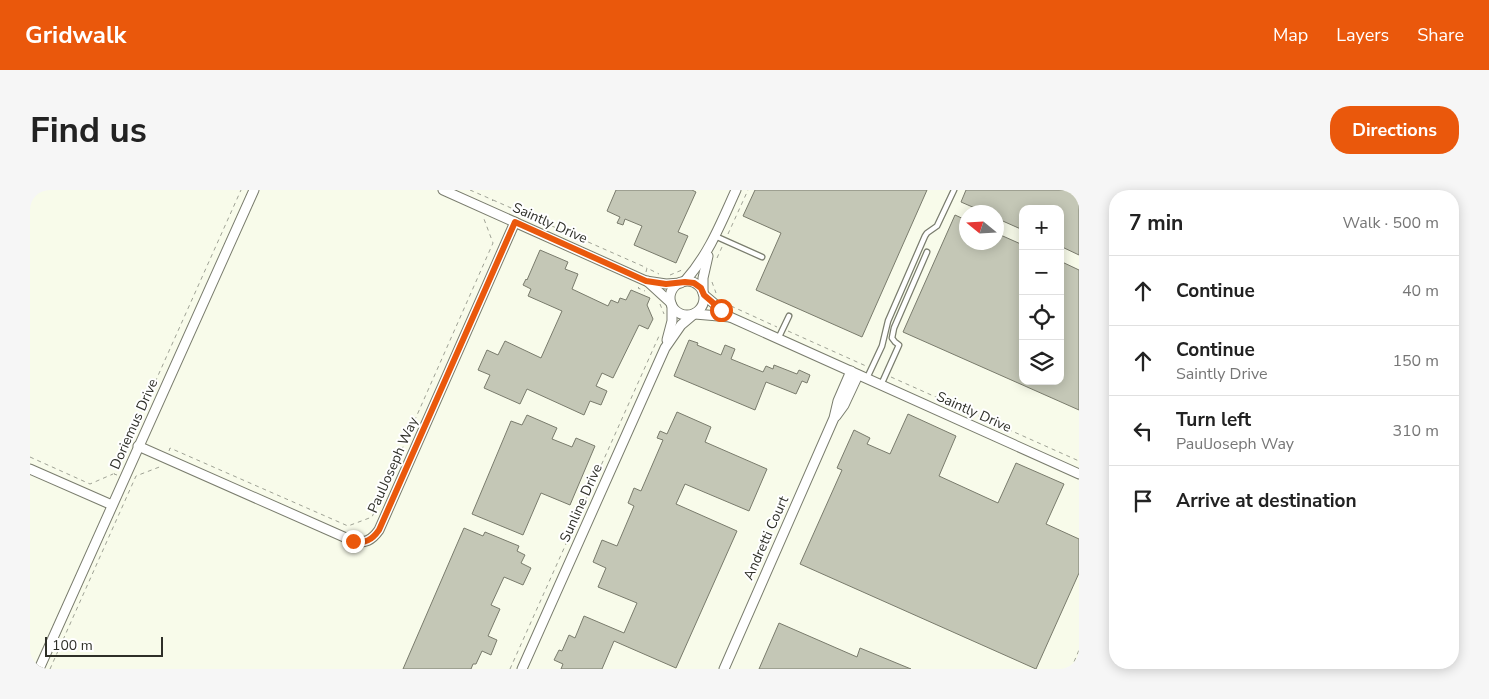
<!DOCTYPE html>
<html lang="en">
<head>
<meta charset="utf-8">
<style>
	:root { --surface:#fff; --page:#f6f6f6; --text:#222; --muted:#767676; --line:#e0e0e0; --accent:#ea580c }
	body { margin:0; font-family:"Nunito Sans",sans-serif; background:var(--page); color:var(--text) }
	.controls { position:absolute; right:15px; top:15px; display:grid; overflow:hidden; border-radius:10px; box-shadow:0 2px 12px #0003 }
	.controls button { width:45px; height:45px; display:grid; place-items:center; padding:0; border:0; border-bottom:1px solid var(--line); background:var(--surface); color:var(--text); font:25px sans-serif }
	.compass { position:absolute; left:929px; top:15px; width:45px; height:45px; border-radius:50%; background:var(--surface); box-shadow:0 2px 12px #0003; rotate:288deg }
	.scale { position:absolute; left:15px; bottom:12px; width:118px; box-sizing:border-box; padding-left:5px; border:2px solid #2e2f28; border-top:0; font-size:14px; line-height:18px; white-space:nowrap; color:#2e2f28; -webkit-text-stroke:4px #fff; paint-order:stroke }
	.stop { position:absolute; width:15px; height:15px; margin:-11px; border:4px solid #ea580c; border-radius:50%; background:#fff }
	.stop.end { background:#ea580c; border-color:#fff; box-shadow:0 1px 5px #0008 }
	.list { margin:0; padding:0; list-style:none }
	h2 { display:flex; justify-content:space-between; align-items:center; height:65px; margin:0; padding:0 20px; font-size:21px }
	h2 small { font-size:16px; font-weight:400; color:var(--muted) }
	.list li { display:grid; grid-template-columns:32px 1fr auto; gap:15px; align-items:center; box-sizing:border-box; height:70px; padding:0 20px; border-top:1px solid var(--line) }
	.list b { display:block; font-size:19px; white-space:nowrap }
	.list p { margin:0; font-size:16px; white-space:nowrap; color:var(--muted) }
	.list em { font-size:16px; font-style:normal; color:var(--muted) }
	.icon { flex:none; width:28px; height:28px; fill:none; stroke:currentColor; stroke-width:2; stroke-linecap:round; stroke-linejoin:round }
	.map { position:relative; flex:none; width:1049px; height:479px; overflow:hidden; border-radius:20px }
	header { display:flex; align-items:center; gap:30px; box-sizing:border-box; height:70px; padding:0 25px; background:var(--accent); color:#fff }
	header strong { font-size:24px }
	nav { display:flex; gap:28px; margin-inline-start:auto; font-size:18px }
	.intro { display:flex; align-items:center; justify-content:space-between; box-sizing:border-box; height:120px; padding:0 30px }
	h1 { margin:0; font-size:35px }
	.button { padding:12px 22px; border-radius:20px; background:var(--accent); color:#fff; font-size:18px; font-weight:700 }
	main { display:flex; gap:30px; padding:0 30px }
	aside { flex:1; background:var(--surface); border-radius:20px; box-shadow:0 2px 12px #0003 }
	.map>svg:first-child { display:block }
</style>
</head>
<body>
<header>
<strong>Gridwalk</strong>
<nav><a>Map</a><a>Layers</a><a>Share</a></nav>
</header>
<div class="intro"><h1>Find us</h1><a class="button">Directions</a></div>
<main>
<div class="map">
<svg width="1049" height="479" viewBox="0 0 1049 479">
	<rect width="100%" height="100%" fill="#f8fbea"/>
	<g fill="#c4c7b6" stroke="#797b6c">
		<path d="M586 0H662L666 2 648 42 658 46 646 73 604 55 612 36 595 29 593 35 587 33 590 27 577 21Z"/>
		<path d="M725 0H897L832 147 726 100 751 43 713 26Z"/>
		<path d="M936 0H1049V65L1030 56V19H993V40L966 28V22H954L931 12Z"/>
		<path d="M925 25 936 30V52H966V43L993 55V191H1030V71L1049 80V220L873 142Z"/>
		<path d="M510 60 538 72 535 79 548 84 542 99 578 116 581 110 588 113 590 108 596 110 601 100 620 108 617 115 623 129 618 139 609 135 583 188 572 183 566 196 577 201 571 215 560 211 554 225 497 199 490 214 454 198 460 185 448 180 457 160 468 165 475 151 511 168 532 121 498 106 501 99 493 95 496 89 497 90Z"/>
		<path d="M659 150 668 153 667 155 691 165 695 155 705 159 701 169 733 182 736 176 743 179 744 175 767 184 769 180 780 185 777 193 772 191 766 204 736 192 725 220 644 186Z"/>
		<path d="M647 222 681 237 675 252 737 279 719 321 655 294 646 314 707 341 646 478 584 451 572 479H531L533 474 524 470 529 460 532 461 539 445 545 448 554 426 594 443 607 413 568 397 576 378 563 372 572 350 587 356 604 316 598 313 604 298 611 301 633 250 627 248 630 241 637 244Z"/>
		<path d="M878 224 926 246 909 286 968 313 986 273 1034 294 1016 334 1049 349V383L1006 479 770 374 812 280 807 278 824 240 840 248 837 254 860 264Z"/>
		<path d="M497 225 527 238 522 249 542 257 546 248 565 256 540 315 511 303 493 345 442 324 481 231 492 235Z"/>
		<path d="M434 338 453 346 455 342 489 356 487 361 495 365 491 373 501 378 493 395 474 387 461 415 470 419 458 446 467 450 461 465 452 461 446 474H443L441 479H373Z"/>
		<path d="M749 433 827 467 830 458 881 479H729Z"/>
	</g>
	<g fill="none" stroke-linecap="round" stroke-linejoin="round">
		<g stroke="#7a7d6e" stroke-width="7">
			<g id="service">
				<path d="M685 46 732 67"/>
				<path d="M748 149 759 126"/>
				<path d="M837 188 852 156 858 131 895 46 897 43 907 36 924 0"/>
				<path d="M851 195 869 155 865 152 862 148 864 138 897 62"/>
			</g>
		</g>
		<g stroke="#7a7d6e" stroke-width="11">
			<g id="minor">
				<path d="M413 0 616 91 636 94 651 93"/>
				<path d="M617 91 641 113"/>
				<path d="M655 91C679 64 691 33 706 0"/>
				<circle cx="657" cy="108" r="17"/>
				<path d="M673 103V88L678 66"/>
				<path d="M674 105 700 127 1049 284"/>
				<path d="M665 124 700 127"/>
				<path d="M637 150 642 131V116"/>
				<path d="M806 226 814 215 828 185"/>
				<path d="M108 256 323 351C335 354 342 350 349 340L485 32"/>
				<path d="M0 279 82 315"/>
				<path d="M9 479 224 0"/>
				<path d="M492 479 635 158 651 135 664 124"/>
				<path d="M694 479 804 228 808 211 821 181"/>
			</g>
		</g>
		<g stroke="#9fa295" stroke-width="1" stroke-dasharray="4 4" stroke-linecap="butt">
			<path d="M440 0 463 10 462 11"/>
			<path d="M463 10 617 78"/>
			<path d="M698 44 718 0"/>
			<path d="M687 68 692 57"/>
			<path d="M616 82 617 78 629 84"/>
			<path d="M640 85 652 80"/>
			<path d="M682 92 686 103"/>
			<path d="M609 97 608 98 615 101"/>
			<path d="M630 114 634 124"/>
			<path d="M701 116 747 137"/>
			<path d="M758 141 836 176"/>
			<path d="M861 187 1049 271"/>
			<path d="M139 261 140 258 318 336 342 327 463 53 454 29"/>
			<path d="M0 267 60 294 83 284"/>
			<path d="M87 285 84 284 211 0"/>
			<path d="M20 479 106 286 132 276"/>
			<path d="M480 479 629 146"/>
			<path d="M1041 479 1049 460"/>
		</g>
		<use href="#service" stroke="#fff" stroke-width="4.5"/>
		<use href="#minor" stroke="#fff" stroke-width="9"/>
	</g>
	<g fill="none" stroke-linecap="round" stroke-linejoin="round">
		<path stroke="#ea580c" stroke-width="6" d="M323 351C335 354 342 350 349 340L485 32 616 91 636 94 655 92 664 93 671 98 674 105 681 111 691 120"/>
	</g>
	<g text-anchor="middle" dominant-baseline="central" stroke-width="4" stroke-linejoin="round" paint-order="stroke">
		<g font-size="14" fill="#2e2f28" stroke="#fff">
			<text transform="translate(520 33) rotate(24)">Saintly Drive</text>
			<text transform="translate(944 222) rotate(24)">Saintly Drive</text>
			<text transform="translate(104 234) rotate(-66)">Doriemus Drive</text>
			<text transform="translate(363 275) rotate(-66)">PaulJoseph Way</text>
			<text transform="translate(551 313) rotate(-66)">Sunline Drive</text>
			<text transform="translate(736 348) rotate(-66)">Andretti Court</text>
		</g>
	</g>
</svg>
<div class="controls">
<button>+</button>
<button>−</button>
<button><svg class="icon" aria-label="locate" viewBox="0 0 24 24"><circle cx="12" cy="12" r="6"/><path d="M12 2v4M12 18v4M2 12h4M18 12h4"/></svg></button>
<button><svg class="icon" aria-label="layers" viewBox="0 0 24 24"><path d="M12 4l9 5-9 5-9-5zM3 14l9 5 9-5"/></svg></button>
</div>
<svg class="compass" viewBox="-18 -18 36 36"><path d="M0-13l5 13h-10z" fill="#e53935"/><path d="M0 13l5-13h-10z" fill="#767676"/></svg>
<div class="scale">100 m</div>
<div class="stop" style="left:691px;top:120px"></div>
<div class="stop end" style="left:323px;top:351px"></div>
</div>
<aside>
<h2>7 min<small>Walk · 500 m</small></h2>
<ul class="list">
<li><svg class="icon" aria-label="ahead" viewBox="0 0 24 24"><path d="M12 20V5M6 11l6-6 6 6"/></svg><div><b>Continue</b></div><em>40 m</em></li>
<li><svg class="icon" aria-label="ahead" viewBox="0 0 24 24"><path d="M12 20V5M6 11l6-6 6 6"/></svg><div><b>Continue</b><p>Saintly Drive</p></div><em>150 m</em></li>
<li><svg class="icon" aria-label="left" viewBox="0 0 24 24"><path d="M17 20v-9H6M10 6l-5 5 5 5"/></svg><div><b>Turn left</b><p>PaulJoseph Way</p></div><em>310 m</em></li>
<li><svg class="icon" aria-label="arrive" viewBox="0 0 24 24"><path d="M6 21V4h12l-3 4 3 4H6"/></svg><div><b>Arrive at destination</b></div></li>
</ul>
</aside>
</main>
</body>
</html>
